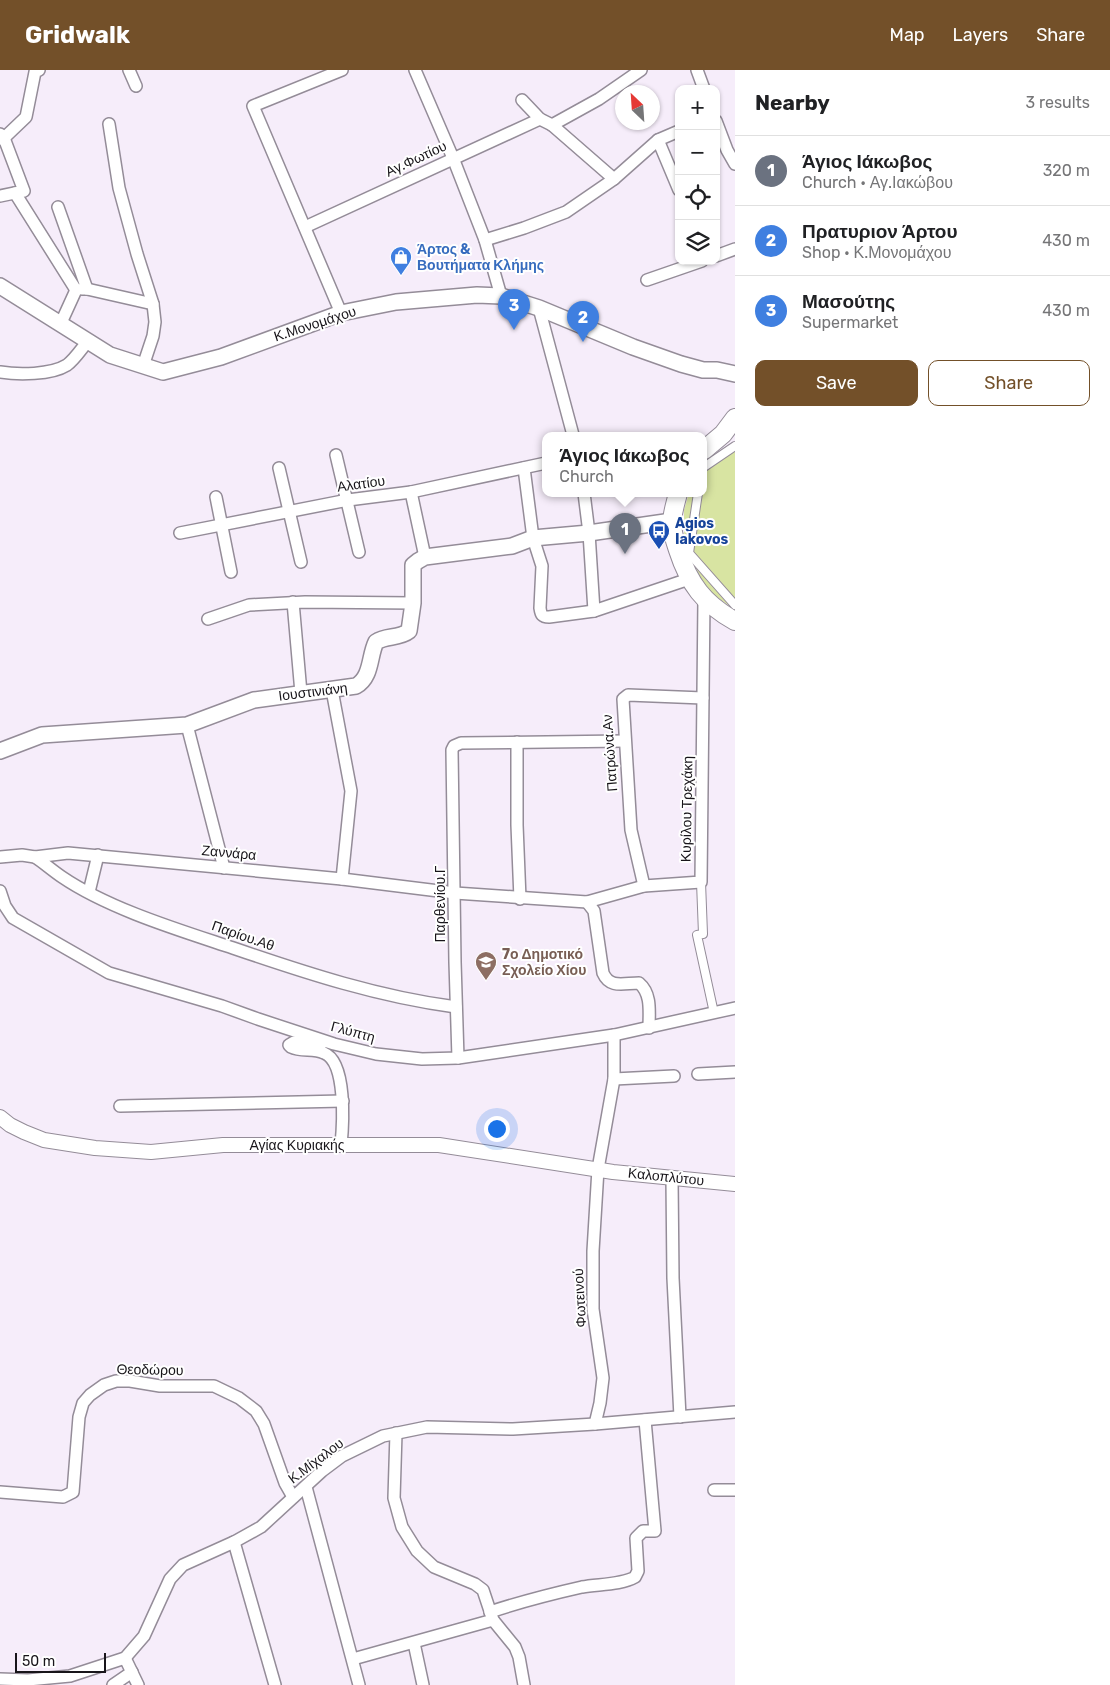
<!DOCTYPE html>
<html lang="en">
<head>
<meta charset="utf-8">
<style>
	:root { --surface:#fff; --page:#f2f2f2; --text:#202124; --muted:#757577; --line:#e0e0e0; --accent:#735029 }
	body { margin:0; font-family:Rubik,sans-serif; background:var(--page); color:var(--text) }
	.controls { position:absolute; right:15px; top:15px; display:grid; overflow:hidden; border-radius:10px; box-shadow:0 1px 4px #0004 }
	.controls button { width:45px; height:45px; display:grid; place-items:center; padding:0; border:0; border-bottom:1px solid var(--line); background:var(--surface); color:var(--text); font:25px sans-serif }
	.compass { position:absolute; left:615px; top:15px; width:45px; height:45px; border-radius:50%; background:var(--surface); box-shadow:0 1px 4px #0004; rotate:335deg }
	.scale { position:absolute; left:15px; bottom:12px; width:91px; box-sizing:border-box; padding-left:5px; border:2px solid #18151a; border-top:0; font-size:14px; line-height:18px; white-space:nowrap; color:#18151a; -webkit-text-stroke:4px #fff; paint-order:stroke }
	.you { position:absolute; left:496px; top:1058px; width:18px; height:18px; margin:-12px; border:4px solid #fff; border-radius:50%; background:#1a73e8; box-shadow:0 0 0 8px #1a73e833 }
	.badge { display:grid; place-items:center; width:32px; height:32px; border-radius:50%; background:var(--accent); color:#fff; font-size:16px; font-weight:700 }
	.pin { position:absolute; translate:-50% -41px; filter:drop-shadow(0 1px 2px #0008) }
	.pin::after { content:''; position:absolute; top:26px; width:18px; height:15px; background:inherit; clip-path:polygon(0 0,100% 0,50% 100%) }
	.popup { position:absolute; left:542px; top:362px; width:165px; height:65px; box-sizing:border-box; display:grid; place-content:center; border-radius:10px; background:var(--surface); filter:drop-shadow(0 1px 4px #0005); font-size:16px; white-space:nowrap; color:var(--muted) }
	.popup b { font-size:19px; color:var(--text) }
	.popup::after { content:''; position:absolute; left:50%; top:100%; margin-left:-10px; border:10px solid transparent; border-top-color:var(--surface) }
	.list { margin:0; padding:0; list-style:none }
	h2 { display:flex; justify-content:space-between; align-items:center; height:65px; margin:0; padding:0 20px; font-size:21px }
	h2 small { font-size:16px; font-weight:400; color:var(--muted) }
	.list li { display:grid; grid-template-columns:32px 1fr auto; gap:15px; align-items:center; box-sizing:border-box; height:70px; padding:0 20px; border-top:1px solid var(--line) }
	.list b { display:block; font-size:19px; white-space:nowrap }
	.list p { margin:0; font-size:16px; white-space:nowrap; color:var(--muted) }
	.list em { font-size:16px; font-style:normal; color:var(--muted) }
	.actions { display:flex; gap:10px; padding:15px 20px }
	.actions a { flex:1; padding:11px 0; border:1px solid var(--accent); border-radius:10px; text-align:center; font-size:18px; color:var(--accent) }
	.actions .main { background:var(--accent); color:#fff }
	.icon { flex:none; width:28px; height:28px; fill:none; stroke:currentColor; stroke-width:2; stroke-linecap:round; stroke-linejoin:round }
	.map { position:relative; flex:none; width:735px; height:1615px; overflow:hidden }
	header { display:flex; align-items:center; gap:30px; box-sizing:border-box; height:70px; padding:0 25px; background:var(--accent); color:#fff }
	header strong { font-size:24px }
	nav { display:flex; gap:28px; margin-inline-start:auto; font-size:18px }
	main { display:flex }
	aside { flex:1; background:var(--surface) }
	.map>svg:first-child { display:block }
</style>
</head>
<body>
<header>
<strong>Gridwalk</strong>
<nav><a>Map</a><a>Layers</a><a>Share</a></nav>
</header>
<main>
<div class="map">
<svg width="735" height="1615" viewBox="0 0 735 1615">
	<rect width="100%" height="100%" fill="#f6edfa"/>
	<path fill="#d8e4a2" d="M735 374V540L706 519 686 477 684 461V440L689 423H704V396L715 385Z"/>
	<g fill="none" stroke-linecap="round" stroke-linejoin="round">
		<g stroke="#948c98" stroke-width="10">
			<g id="pedestrian">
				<path d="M704 397 735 376"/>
				<path d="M698 423 689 483 735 535"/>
				<path d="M701 812 703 864 697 865 714 943"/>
			</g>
		</g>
		<g stroke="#948c98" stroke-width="14">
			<g id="minor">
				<path d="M129 0 136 16"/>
				<path d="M415 0 453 88 485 170 501 226"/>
				<path d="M697 0 704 19"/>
				<path d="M522 30 540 49 552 55 614 109"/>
				<path d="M716 51 727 80 735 94"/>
				<path d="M109 54 119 118 137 184 153 234 155 252 153 266 143 296"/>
				<path d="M552 55 599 29 641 0"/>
				<path d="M0 64 4 68 24 121 0 126"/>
				<path d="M0 69 4 68 26 47 35 2 39 0"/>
				<path d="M658 70 679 120"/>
				<path d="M15 123 76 220"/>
				<path d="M58 137 87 219"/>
				<path d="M305 157 540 49"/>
				<path d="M485 170 524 158 566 142 614 109 658 70 679 61"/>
				<path d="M716 186 735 179"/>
				<path d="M647 210 702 191"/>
				<path d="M82 219H87L153 234"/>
				<path d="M539 238 573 365"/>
				<path d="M341 243 253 36 342 0"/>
				<path d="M60 255 76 220"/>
				<path d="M0 302C18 305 51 305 67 295 75 289 82 278 88 271"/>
				<path d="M336 385 359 482"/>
				<path d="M279 398 301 492"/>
				<path d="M524 398 533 468 542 496 540 538C541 545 542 547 549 547L594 541 689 509"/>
				<path d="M411 422 425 487"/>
				<path d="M584 423 589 463 594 541"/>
				<path d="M216 427 231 502"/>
				<path d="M180 463 348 430 411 422 546 393"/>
				<path d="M293 532 301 623"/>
				<path d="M208 549 249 535 305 532 413 533"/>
				<path d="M332 620 351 721 342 809"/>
				<path d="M187 655 224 798"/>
				<path d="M517 672V755L520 829"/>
				<path d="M0 787 22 785 35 787 68 783 342 809 455 823 587 832 644 816 701 812 704 529"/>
				<path d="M35 787C44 793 53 801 62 807 109 839 179 860 233 878 306 903 379 927 456 937"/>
				<path d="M644 816 631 760 623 629 628 625 703 628"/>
				<path d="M0 821 5 836 13 848 109 903 222 936 258 949 334 974 376 984 422 989 458 988 614 965 735 938"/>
				<path d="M89 822 98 785"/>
				<path d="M587 832 594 841 603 903C610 919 624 913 639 913 652 924 649 942 649 958"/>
				<path d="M322 973 294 972 289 975 291 977C301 982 314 978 324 983 347 992 343 1055 341 1075"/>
				<path d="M458 988 455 892 452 680 454 676 461 673 625 671"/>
				<path d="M698 1004 735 1002"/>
				<path d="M614 1009 674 1006"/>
				<path d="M120 1036 343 1031"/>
				<path d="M672 1109 673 1208 680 1347"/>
				<path d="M595 1354 600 1333 603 1308 593 1239V1181L598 1099 614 1009V965"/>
				<path d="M396 1363 394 1428 402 1457 417 1481 434 1497 475 1514 483 1520 493 1550 515 1577 519 1587 524 1615"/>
				<path d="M306 1417 359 1615"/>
				<path d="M714 1420H735"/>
				<path d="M0 1422 63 1427 73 1422 79 1347 83 1333 90 1325 104 1315 116 1311H130L160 1316H214L239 1328 256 1341 264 1354 285 1413 293 1427"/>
				<path d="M234 1472 275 1615"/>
				<path d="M490 1542C520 1532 551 1524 582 1517 598 1514 621 1515 635 1507L638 1501 636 1468 643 1461H655L645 1350"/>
				<path d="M414 1573 423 1615"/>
				<path d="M125 1588 138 1615"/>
				<path d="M353 1589 493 1550"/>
				<path d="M0 1609 28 1610 70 1606 125 1588 144 1566 170 1509 183 1495 234 1472 261 1457 322 1401 342 1386 383 1366 427 1357 513 1359 595 1354 735 1342"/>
				<path d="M113 1615 132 1602"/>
			</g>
		</g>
		<g stroke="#948c98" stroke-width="16">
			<path id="tertiary" d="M0 1047 10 1055 24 1062 44 1070 95 1078 151 1082 223 1075H439L613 1102 735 1114"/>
		</g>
		<g stroke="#948c98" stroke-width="18">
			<g id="secondary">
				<path d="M0 216 110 285 163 302 221 287 341 243 396 232 477 225 501 226 539 238 633 277 681 294 703 300H717L735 304"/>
				<path d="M0 681 42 665 187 655 254 630 356 616C372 607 369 586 376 572 386 565 399 569 409 561L413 533V495L418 491 425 487 512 476 533 468 589 463 672 451"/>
			</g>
		</g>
		<g stroke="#948c98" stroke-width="20">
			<g id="primary">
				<path d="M704 380 723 364 735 348"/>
				<path d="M678 423C676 432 672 443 672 453 672 463 675 471 678 480 689 514 704 534 735 551"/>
			</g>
		</g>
		<use href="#pedestrian" stroke="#fff" stroke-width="8"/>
		<use href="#minor" stroke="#fff" stroke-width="11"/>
		<use href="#tertiary" stroke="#fff" stroke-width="14"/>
		<use href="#secondary" stroke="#fff" stroke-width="15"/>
		<use href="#primary" stroke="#fff" stroke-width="18"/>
	</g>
	<defs>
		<g id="shop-pin" transform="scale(1.125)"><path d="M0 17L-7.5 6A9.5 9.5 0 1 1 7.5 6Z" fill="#3f7fe0" stroke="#fff"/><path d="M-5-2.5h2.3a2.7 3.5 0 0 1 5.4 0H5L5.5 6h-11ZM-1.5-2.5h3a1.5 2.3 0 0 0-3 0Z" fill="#fff"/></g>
		<g id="bus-pin" transform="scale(1.125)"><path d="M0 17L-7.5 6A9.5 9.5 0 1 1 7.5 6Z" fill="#1a4fb4" stroke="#fff"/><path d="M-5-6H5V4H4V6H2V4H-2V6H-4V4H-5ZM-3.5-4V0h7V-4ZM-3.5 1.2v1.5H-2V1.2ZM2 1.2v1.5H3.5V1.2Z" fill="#fff"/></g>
		<g id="school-pin" transform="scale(1.125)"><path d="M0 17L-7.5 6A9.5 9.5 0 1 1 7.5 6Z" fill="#8d6e63" stroke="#fff"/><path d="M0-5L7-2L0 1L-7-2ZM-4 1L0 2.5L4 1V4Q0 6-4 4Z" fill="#fff"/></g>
	</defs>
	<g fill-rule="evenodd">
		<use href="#shop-pin" x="401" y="187"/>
		<use href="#bus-pin" x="659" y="461"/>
		<use href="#school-pin" x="486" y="892"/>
	</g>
	<g text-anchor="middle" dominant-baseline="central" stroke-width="4" stroke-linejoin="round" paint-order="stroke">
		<g font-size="14" fill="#18151a" stroke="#fff">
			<text transform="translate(416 89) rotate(-25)">Αγ.Φωτίου</text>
			<text transform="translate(315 254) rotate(-18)">Κ.Μονομάχου</text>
			<text transform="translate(361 414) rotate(-8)">Αλατίου</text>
			<text transform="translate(313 622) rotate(-7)">Ιουστινιάνη</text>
			<text transform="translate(610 683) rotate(-94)">Πατρώνα.Αν</text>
			<text transform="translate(687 739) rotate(-89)">Κυρίλου Τρεχάκη</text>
			<text transform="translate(229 783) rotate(5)">Ζαννάρα</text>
			<text transform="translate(440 834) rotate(-90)">Παρθενίου.Γ</text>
			<text transform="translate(243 866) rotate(19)">Παρίου.Αθ</text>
			<text transform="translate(353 962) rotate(15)">Γλύπτη</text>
			<text x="297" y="1075">Αγίας Κυριακής</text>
			<text transform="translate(666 1107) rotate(6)">Καλοπλύτου</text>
			<text transform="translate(580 1228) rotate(-93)">Φωτεινού</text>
			<text transform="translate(150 1300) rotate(1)">Θεοδώρου</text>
			<text transform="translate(316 1391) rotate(-37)">Κ.Μίχαλου</text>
		</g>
		<g font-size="14" font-weight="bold" fill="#366cbe" stroke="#fff" text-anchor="start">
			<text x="417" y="179">Άρτος &amp;<tspan x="417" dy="16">Βουτήματα Κλήμης</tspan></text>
		</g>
		<g font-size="14" font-weight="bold" fill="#164399" stroke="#fff" text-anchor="start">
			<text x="675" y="453">Agios<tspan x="675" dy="16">Iakovos</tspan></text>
		</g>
		<g font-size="14" font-weight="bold" fill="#785e54" stroke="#fff" text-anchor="start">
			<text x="502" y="884">7ο Δημοτικό<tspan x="502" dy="16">Σχολείο Χίου</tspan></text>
		</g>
	</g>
</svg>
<div class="controls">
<button>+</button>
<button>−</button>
<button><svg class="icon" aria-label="locate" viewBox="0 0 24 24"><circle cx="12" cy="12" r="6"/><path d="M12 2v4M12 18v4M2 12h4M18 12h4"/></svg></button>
<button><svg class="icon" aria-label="layers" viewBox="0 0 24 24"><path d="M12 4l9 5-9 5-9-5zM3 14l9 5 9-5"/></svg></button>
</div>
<svg class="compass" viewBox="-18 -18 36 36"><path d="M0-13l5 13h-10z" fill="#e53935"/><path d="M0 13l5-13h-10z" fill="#757577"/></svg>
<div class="scale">50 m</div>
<div class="you"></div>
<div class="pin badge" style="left:625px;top:484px;background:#6b7280">1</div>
<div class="popup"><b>Άγιος Ιάκωβος</b>Church</div>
<div class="pin badge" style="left:583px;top:272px;background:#3f7fe0">2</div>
<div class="pin badge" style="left:514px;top:260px;background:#3f7fe0">3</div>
</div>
<aside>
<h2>Nearby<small>3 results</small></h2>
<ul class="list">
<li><span class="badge" style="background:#6b7280">1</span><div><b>Άγιος Ιάκωβος</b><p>Church · Αγ.Ιακώβου</p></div><em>320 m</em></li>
<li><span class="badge" style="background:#3f7fe0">2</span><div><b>Πρατυριον Άρτου</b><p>Shop · Κ.Μονομάχου</p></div><em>430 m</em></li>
<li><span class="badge" style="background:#3f7fe0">3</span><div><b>Μασούτης</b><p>Supermarket</p></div><em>430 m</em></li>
</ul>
<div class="actions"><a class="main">Save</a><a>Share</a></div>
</aside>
</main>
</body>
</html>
